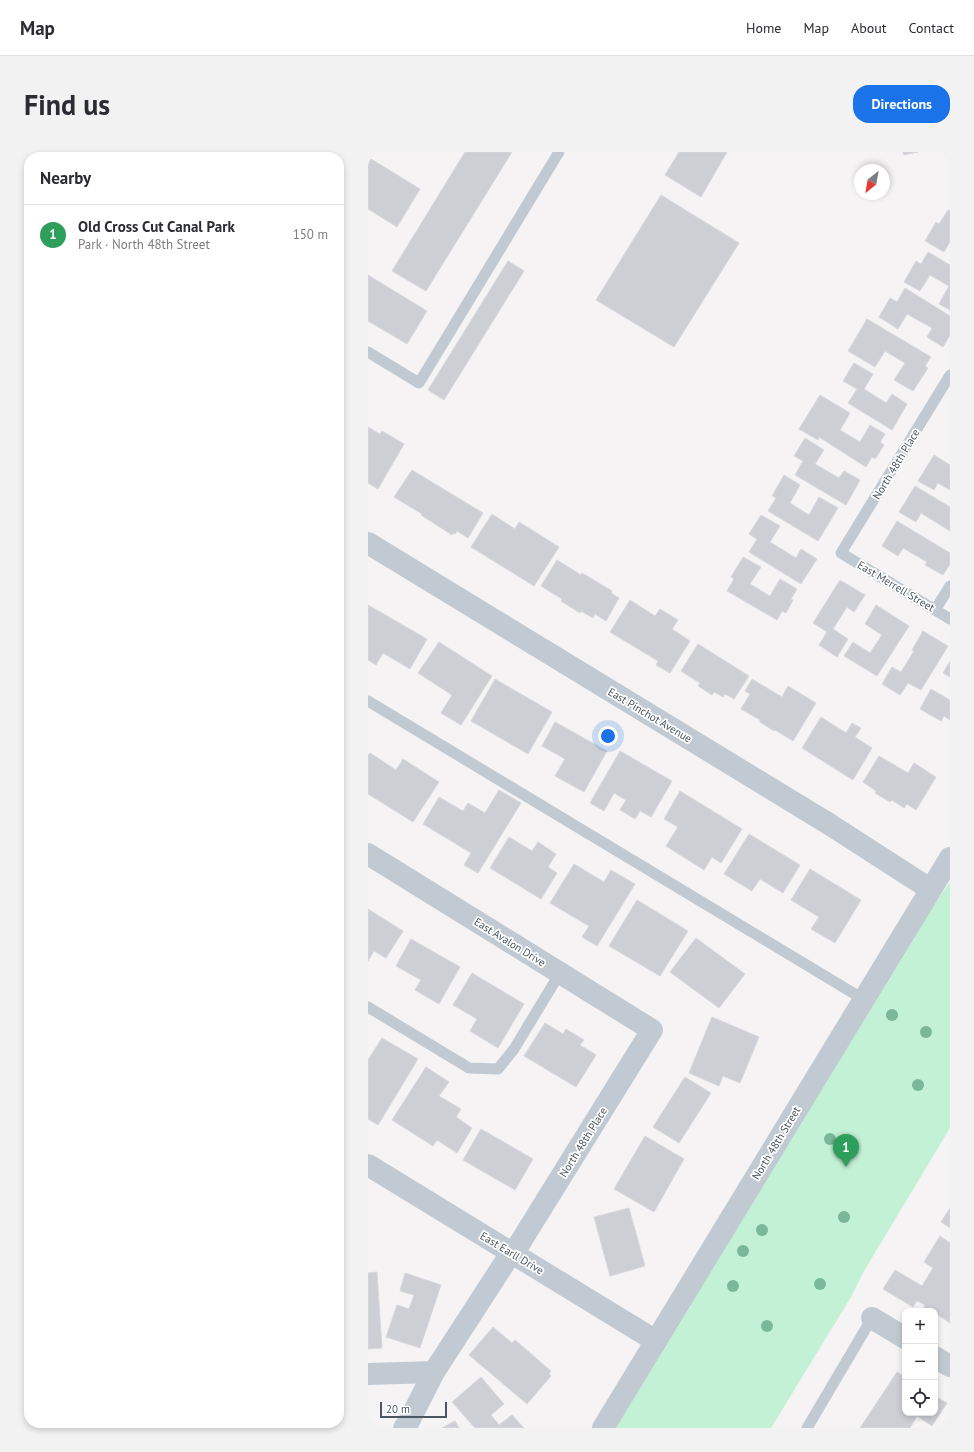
<!DOCTYPE html>
<html lang="en">
<head>
<meta charset="utf-8">
<style>
	:root { --surface:#fff; --page:#f2f2f3; --text:#2b2b33; --muted:#7c7c81; --line:#e1e1e2; --accent:#1a73e8 }
	body { margin:0; font-family:"PT Sans",sans-serif; background:var(--page); color:var(--text) }
	.controls { position:absolute; right:12px; bottom:12px; display:grid; overflow:hidden; border-radius:8px; box-shadow:0 2px 6px #0003 }
	.controls button { width:36px; height:36px; display:grid; place-items:center; padding:0; border:0; border-bottom:1px solid var(--line); background:var(--surface); color:var(--text); font:20px sans-serif }
	.compass { position:absolute; left:486px; top:12px; width:36px; height:36px; border-radius:50%; background:var(--surface); box-shadow:0 2px 6px #0003; rotate:211deg }
	.scale { position:absolute; left:12px; bottom:10px; width:67px; box-sizing:border-box; padding-left:4px; border:2px solid #4a5661; border-top:0; font-size:11px; line-height:14px; white-space:nowrap; color:#4a5661; -webkit-text-stroke:3px #fff; paint-order:stroke }
	.you { position:absolute; left:240px; top:584px; width:14px; height:14px; margin:-10px; border:3px solid #fff; border-radius:50%; background:#1a73e8; box-shadow:0 0 0 6px #1a73e833 }
	.badge { display:grid; place-items:center; width:26px; height:26px; border-radius:50%; background:var(--accent); color:#fff; font-size:13px; font-weight:700 }
	.pin { position:absolute; translate:-50% -33px; filter:drop-shadow(0 1px 2px #0008) }
	.pin::after { content:''; position:absolute; top:21px; width:14px; height:12px; background:inherit; clip-path:polygon(0 0,100% 0,50% 100%) }
	.list { margin:0; padding:0; list-style:none }
	h2 { display:flex; justify-content:space-between; align-items:center; height:52px; margin:0; padding:0 16px; font-size:17px }
	h2 small { font-size:13px; font-weight:400; color:var(--muted) }
	.list li { display:grid; grid-template-columns:26px 1fr auto; gap:12px; align-items:center; box-sizing:border-box; height:60px; padding:0 16px; border-top:1px solid var(--line) }
	.list b { display:block; font-size:15px; white-space:nowrap }
	.list p { margin:0; font-size:13px; white-space:nowrap; color:var(--muted) }
	.list em { font-size:13px; font-style:normal; color:var(--muted) }
	.icon { flex:none; width:22px; height:22px; fill:none; stroke:currentColor; stroke-width:2; stroke-linecap:round; stroke-linejoin:round }
	.map { position:relative; flex:none; width:582px; height:1276px; overflow:hidden; border-radius:16px }
	header { display:flex; align-items:center; gap:24px; box-sizing:border-box; height:56px; padding:0 20px; background:var(--surface); border-bottom:1px solid var(--line) }
	header strong { font-size:19px }
	nav { display:flex; gap:22px; margin-inline-start:auto; font-size:14px }
	.intro { display:flex; align-items:center; justify-content:space-between; box-sizing:border-box; height:96px; padding:0 24px }
	h1 { margin:0; font-size:28px }
	.button { padding:10px 18px; border-radius:16px; background:var(--accent); color:#fff; font-size:14px; font-weight:700 }
	main { display:flex; gap:24px; padding:0 24px }
	aside { flex:1; background:var(--surface); border-radius:16px; box-shadow:0 2px 6px #0003 }
	.map>svg:first-child { display:block }
</style>
</head>
<body>
<header>
<strong>Map</strong>
<nav><a>Home</a><a>Map</a><a>About</a><a>Contact</a></nav>
</header>
<div class="intro"><h1>Find us</h1><a class="button">Directions</a></div>
<main>
<aside>
<h2>Nearby<small></small></h2>
<ul class="list">
<li><span class="badge" style="background:#2e9e5b">1</span><div><b>Old Cross Cut Canal Park</b><p>Park · North 48th Street</p></div><em>150 m</em></li>
</ul>
</aside>
<div class="map">
<svg width="582" height="1276" viewBox="0 0 582 1276">
	<rect width="100%" height="100%" fill="#f5f3f3"/>
	<path fill="#c3f1d5" d="M582 730V976L496 1119 483 1145 403 1276H245L498 850Z"/>
	<g fill="#cdcfd5" stroke="#d7d9de">
		<path d="M97 0H144L58 139 24 119Z"/>
		<path d="M311 0H359L333 45 297 23Z"/>
		<path d="M535 0H550L536 3Z"/>
		<path d="M0 5 52 37 29 75 0 57Z"/>
		<path d="M293 43 371 91 306 195 228 148Z"/>
		<path d="M580 58 582 59V90L576 100 557 89 568 70 571 72Z"/>
		<path d="M560 100 582 113V158L571 152 581 134 562 123 552 139 536 130 548 109 553 112Z"/>
		<path d="M140 109 156 119 76 248 60 238Z"/>
		<path d="M0 123 59 159 39 192 0 169Z"/>
		<path d="M537 136 582 164V183L575 195 559 185 564 176 539 162 530 177 511 165 522 146 529 150Z"/>
		<path d="M499 167 563 205 557 214 560 216 545 239 526 228 537 211 517 199 507 215 480 199Z"/>
		<path d="M486 211 505 222 496 237 518 251 524 242 539 252 524 278 480 251 489 237 475 229Z"/>
		<path d="M452 243 482 261 472 278 492 290 502 273 517 282 512 290 516 293 507 307 504 305 498 315 451 285 450 288 431 277Z"/>
		<path d="M0 275 12 282 14 279 36 292 10 337 0 331Z"/>
		<path d="M437 286 456 298 447 312 471 326 476 319 492 328 478 353 427 323 435 309 426 304Z"/>
		<path d="M566 303 582 313V338L570 331 566 338 550 329Z"/>
		<path d="M44 318 115 361 100 386 89 379 87 382 85 381 84 383 53 363 54 362 26 345Z"/>
		<path d="M416 323 432 333 422 351 441 363 451 345 470 356 450 389 400 359 408 346 404 344Z"/>
		<path d="M547 334 582 355V379L553 361 548 370 531 360Z"/>
		<path d="M124 362 147 377 151 370 191 395 166 434 103 395Z"/>
		<path d="M393 363 412 374 402 390 428 406 433 397 449 407 433 432 381 400 389 387 381 382Z"/>
		<path d="M529 369 582 401V412L575 423 557 413 559 410 535 396 530 404 514 394Z"/>
		<path d="M375 405 393 415 382 432 402 444 412 427 429 437 423 447 425 448 418 461 414 459 409 468 359 439 366 427 363 425Z"/>
		<path d="M189 408 213 423 214 421 244 439 243 441 251 446 238 469 227 462 225 466 213 459 212 461 193 449 194 447 173 434Z"/>
		<path d="M472 428 497 443 486 460 479 455 465 477 480 487 469 505 451 493 459 480 445 471Z"/>
		<path d="M262 448 287 464 292 457 310 468 304 477 322 489 302 521 288 513 290 509 242 480Z"/>
		<path d="M0 453 59 487 42 517 15 501 8 513 0 508Z"/>
		<path d="M508 453 541 474 509 524 476 504 485 490 502 501 514 483 497 472Z"/>
		<path d="M555 479 580 494 553 538 540 531 532 543 514 532 524 515 533 520 546 499 544 498Z"/>
		<path d="M71 490 124 524 93 573 73 561 84 543 50 521Z"/>
		<path d="M330 492 381 524 366 547 357 542 355 545 346 540 344 543 330 534 332 531 313 519Z"/>
		<path d="M582 509V525L575 521Z"/>
		<path d="M127 527 184 560 160 602 103 569Z"/>
		<path d="M384 527 414 545 420 534 448 551 425 589 407 578 406 579 392 570V568L373 557 382 542 377 539Z"/>
		<path d="M563 537 582 548V568L576 564 573 569 552 557Z"/>
		<path d="M453 565 478 581 484 571 493 576 487 585 504 596 485 628 434 596Z"/>
		<path d="M187 570 239 599 216 640 187 624 197 607 174 594Z"/>
		<path d="M252 599 304 629 283 665 272 659 267 667 252 658 258 648 246 641 236 659 222 651Z"/>
		<path d="M2 601 28 618 35 607 71 630 45 670 0 642V603Z"/>
		<path d="M511 604 540 621 546 611 568 625 548 658 539 652 536 656 524 648 522 650 507 641 508 639 495 630Z"/>
		<path d="M131 638 153 651 110 721 96 713 103 701 55 672 71 645 95 659 100 651 117 661Z"/>
		<path d="M312 639 374 677 353 711 344 705 336 718 298 694 310 675 296 667Z"/>
		<path d="M381 682 432 713 415 741 392 727 384 739 356 722Z"/>
		<path d="M141 685 164 699 170 690 188 702 180 715 189 721 173 747 122 716Z"/>
		<path d="M206 712 236 730 243 718 267 732 229 794 214 785 221 774 182 751Z"/>
		<path d="M442 717 493 748 467 791 443 777 451 765 423 748Z"/>
		<path d="M269 748 320 779 292 824 241 794Z"/>
		<path d="M0 757 35 779 18 806 6 799 0 809Z"/>
		<path d="M328 786 377 822 351 856 302 820Z"/>
		<path d="M43 787 92 815 71 852 47 838 53 828 28 814Z"/>
		<path d="M104 821 156 852 130 896 102 879 109 867 85 853Z"/>
		<path d="M344 865 391 885 372 931 355 924 351 934 321 921Z"/>
		<path d="M177 871 195 882 198 877 216 888 212 893 228 903 208 935 156 904Z"/>
		<path d="M14 886 50 907 10 973 0 967V908Z"/>
		<path d="M58 915 81 930 71 944 93 957 88 965 104 976 89 1001 69 988 65 994 24 968Z"/>
		<path d="M317 925 343 941 311 991 285 975Z"/>
		<path d="M113 977 165 1007 147 1038 95 1008Z"/>
		<path d="M277 984 316 1007 286 1060 246 1037Z"/>
		<path d="M261 1056 277 1114 242 1124 226 1065Z"/>
		<path d="M582 1056V1076L573 1070Z"/>
		<path d="M572 1084 582 1091V1171L570 1163 569 1165 567 1164V1159H559L555 1157 557 1153 549 1149 545 1155 515 1137 527 1118 554 1134 565 1116 556 1110Z"/>
		<path d="M9 1120 14 1196 0 1197V1121Z"/>
		<path d="M37 1121 73 1133 52 1196 18 1185 29 1153 41 1157 46 1143 32 1139Z"/>
		<path d="M125 1175 144 1191 147 1188 183 1219 181 1222 183 1224 159 1252 101 1203Z"/>
		<path d="M529 1220 537 1225V1261H567V1244L579 1251 564 1274 549 1264 542 1276H492Z"/>
		<path d="M113 1225 136 1252 123 1263 131 1273 144 1263 156 1276H107L84 1250Z"/>
		<path d="M87 1269 91 1276H74L83 1271Z"/>
	</g>
	<g fill="none" stroke-linecap="round" stroke-linejoin="round">
		<g stroke="#c1cad2" stroke-width="11">
			<path d="M0 200 51 231 191 0"/>
			<path d="M582 223 473 401 582 467"/>
			<path d="M567 458 582 434"/>
			<path d="M0 549 495 847"/>
			<path d="M0 855 101 916 130 917 146 897 192 821"/>
			<path d="M439 1276 504 1166"/>
		</g>
		<g stroke="#c1cad2" stroke-width="22">
			<path d="M0 391 461 672 562 737"/>
			<path d="M0 702 284 878 145 1102"/>
			<path d="M504 1166 537 1186"/>
			<path d="M567 1205 582 1214"/>
			<path d="M0 1222 66 1220"/>
			<path d="M36 1276 40 1271 66 1220 143 1101"/>
		</g>
		<g stroke="#c1cad2" stroke-width="22">
			<path d="M0 1013 288 1189"/>
			<path d="M235 1276 582 706"/>
		</g>
	</g>
	<g fill="#7bb799">
		<circle cx="524" cy="863" r="6"/>
		<circle cx="558" cy="880" r="6"/>
		<circle cx="550" cy="933" r="6"/>
		<circle cx="462" cy="987" r="6"/>
		<circle cx="476" cy="1065" r="6"/>
		<circle cx="394" cy="1078" r="6"/>
		<circle cx="375" cy="1099" r="6"/>
		<circle cx="452" cy="1132" r="6"/>
		<circle cx="365" cy="1134" r="6"/>
		<circle cx="399" cy="1174" r="6"/>
	</g>
	<g text-anchor="middle" dominant-baseline="central" stroke-width="3.5" stroke-linejoin="round" paint-order="stroke">
		<g font-size="11" fill="#4a5661" stroke="#fff">
			<text transform="translate(528 312) rotate(-59)">North 48th Place</text>
			<text transform="translate(528 434) rotate(31)">East Merrell Street</text>
			<text transform="translate(282 563) rotate(31)">East Pinchot Avenue</text>
			<text transform="translate(142 790) rotate(32)">East Avalon Drive</text>
			<text transform="translate(215 990) rotate(-58)">North 48th Place</text>
			<text transform="translate(408 991) rotate(-59)">North 48th Street</text>
			<text transform="translate(144 1101) rotate(31)">East Earll Drive</text>
		</g>
	</g>
</svg>
<div class="controls">
<button>+</button>
<button>−</button>
<button><svg class="icon" aria-label="locate" viewBox="0 0 24 24"><circle cx="12" cy="12" r="6"/><path d="M12 2v4M12 18v4M2 12h4M18 12h4"/></svg></button>
</div>
<svg class="compass" viewBox="-18 -18 36 36"><path d="M0-13l5 13h-10z" fill="#e53935"/><path d="M0 13l5-13h-10z" fill="#7c7c81"/></svg>
<div class="scale">20 m</div>
<div class="you"></div>
<div class="pin badge" style="left:478px;top:1015px;background:#2e9e5b">1</div>
</div>
</main>
</body>
</html>
